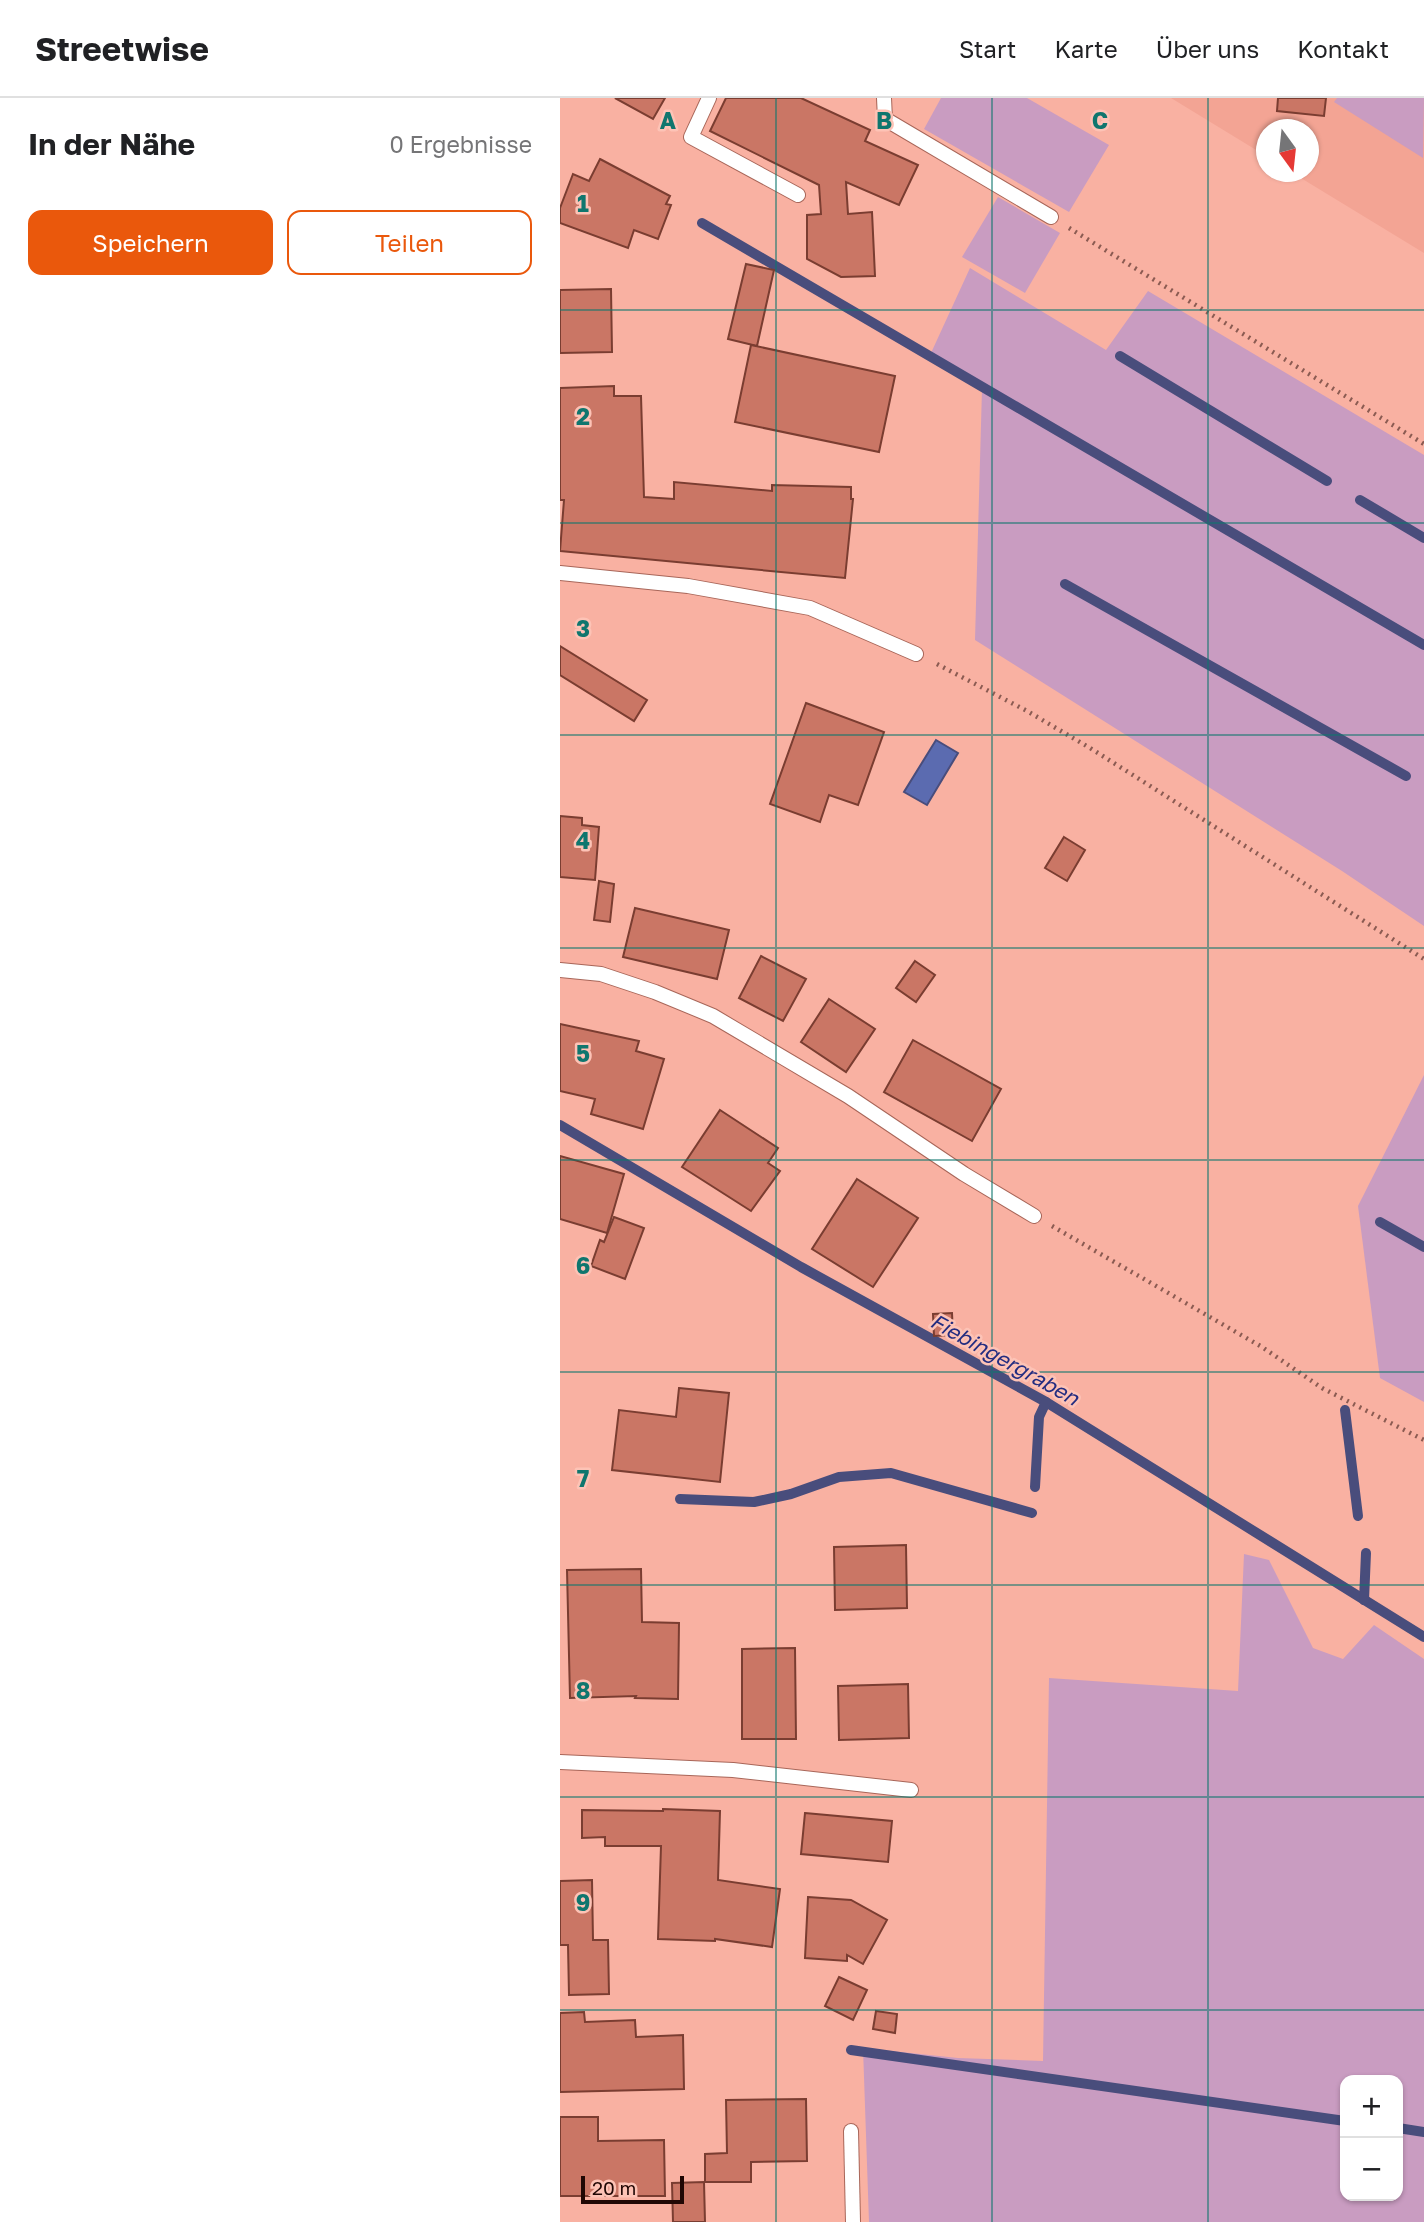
<!DOCTYPE html>
<html lang="de">
<head>
<meta charset="utf-8">
<style>
	:root { --surface:#fff; --page:#f6f6f6; --text:#202124; --muted:#757577; --line:#e0e0e0; --accent:#ea580c }
	body { margin:0; font-family:"Golos Text",sans-serif; background:var(--page); color:var(--text) }
	.controls { position:absolute; right:21px; bottom:21px; display:grid; overflow:hidden; border-radius:14px; box-shadow:0 2px 5px #0004 }
	.controls button { width:63px; height:63px; display:grid; place-items:center; padding:0; border:0; border-bottom:2px solid var(--line); background:var(--surface); color:var(--text); font:35px sans-serif }
	.compass { position:absolute; left:696px; top:21px; width:63px; height:63px; border-radius:50%; background:var(--surface); box-shadow:0 2px 5px #0004; rotate:165deg }
	.scale { position:absolute; left:21px; bottom:18px; width:103px; box-sizing:border-box; padding-left:7px; border:4px solid #200704; border-top:0; font-size:19px; line-height:24px; white-space:nowrap; color:#200704; -webkit-text-stroke:5px #fdc3b6; paint-order:stroke }
	.list { margin:0; padding:0; list-style:none }
	h2 { display:flex; justify-content:space-between; align-items:center; height:91px; margin:0; padding:0 28px; font-size:30px }
	h2 small { font-size:23px; font-weight:400; color:var(--muted) }
	.actions { display:flex; gap:14px; padding:21px 28px }
	.actions a { flex:1; padding:16px 0; border:2px solid var(--accent); border-radius:14px; text-align:center; font-size:24px; color:var(--accent) }
	.actions .main { background:var(--accent); color:#fff }
	.map { position:relative; flex:none; width:864px; height:2124px; overflow:hidden }
	header { display:flex; align-items:center; gap:42px; box-sizing:border-box; height:98px; padding:0 35px; background:var(--surface); border-bottom:2px solid var(--line) }
	header strong { font-size:33px }
	nav { display:flex; gap:38px; margin-inline-start:auto; font-size:24px }
	main { display:flex }
	aside { flex:1; background:var(--surface) }
	.map>svg:first-child { display:block }
</style>
</head>
<body>
<header>
<strong>Streetwise</strong>
<nav><a>Start</a><a>Karte</a><a>Über uns</a><a>Kontakt</a></nav>
</header>
<main>
<aside>
<h2>In der Nähe<small>0 Ergebnisse</small></h2>
<ul class="list">
</ul>
<div class="actions"><a class="main">Speichern</a><a>Teilen</a></div>
</aside>
<div class="map">
<svg width="864" height="2124" viewBox="0 0 864 2124">
	<rect width="100%" height="100%" fill="#f9b1a2"/>
	<path fill="#f3a494" d="M611 0H864V155L731 74H748V32H706V58Z"/>
	<g fill="#c99cc1" fill-rule="evenodd">
		<path d="M381 0H467L549 47 509 114 364 31Z"/>
		<path d="M777 0H864L863 60 774 4Z"/>
		<path d="M438 99 500 135 465 195 402 159Z"/>
		<path d="M410 170 546 252 588 193 864 357V828L782 773 415 542 422 291 371 255Z"/>
		<path d="M864 977V1304L820 1280 798 1108Z"/>
		<path d="M684 1456 709 1462 753 1550 783 1561 814 1527 864 1561V2124H309L303 1950 398 1960 483 1963 489 1580 678 1593ZM785 1982H838V2098H785Z"/>
	</g>
	<path fill="#5b6bb0" stroke="#494d7c" stroke-width="2" d="M376 642 398 655 367 707 344 694Z"/>
	<g fill="none" stroke-linecap="round" stroke-linejoin="round">
		<g stroke="#494d7c" stroke-width="10">
			<path d="M142 125 864 547"/>
			<path d="M560 258 767 383"/>
			<path d="M800 402 864 440"/>
			<path d="M505 486 846 678"/>
			<path d="M0 1027 241 1169 486 1304 864 1539"/>
			<path d="M820 1124 864 1149"/>
			<path d="M785 1312 798 1418"/>
			<path d="M475 1389 479 1319 486 1304"/>
			<path d="M120 1401 194 1404 231 1396 279 1379 331 1375 472 1415"/>
			<path d="M804 1502 806 1455"/>
			<path d="M291 1952 785 2023"/>
			<path d="M838 2030 864 2034"/>
		</g>
	</g>
	<g fill="#ca7665" stroke="#7a3d31" stroke-width="2">
		<path d="M55 0H105L93 21Z"/>
		<path d="M166 0H241L310 32 305 43 358 67 339 107 286 84 288 116 312 114 315 178 281 179 247 161V117L261 116 259 87 150 33Z"/>
		<path d="M718 0H766L764 18 717 13Z"/>
		<path d="M40 61 110 98 106 106 111 107 98 141 74 132 68 150 0 125V110L13 76 29 83Z"/>
		<path d="M186 166 214 172 197 248 168 241Z"/>
		<path d="M51 191 52 254 0 255V192Z"/>
		<path d="M191 247 335 278 319 354 175 324Z"/>
		<path d="M54 288V298H81L84 399 114 401V384L212 393V387L291 389V401H293L285 480 0 453 4 402H0V290Z"/>
		<path d="M0 548 87 602 74 623 0 577Z"/>
		<path d="M246 605 324 634 298 707 269 697 260 724 210 706Z"/>
		<path d="M0 718 22 720V727L39 729 35 782 0 779Z"/>
		<path d="M504 739 525 752 507 783 485 770Z"/>
		<path d="M39 783 54 786 50 824 34 822Z"/>
		<path d="M75 810 169 832 157 881 63 859Z"/>
		<path d="M201 858 246 881 223 923 179 900Z"/>
		<path d="M355 863 375 877 356 904 336 890Z"/>
		<path d="M269 901 315 931 286 974 241 944Z"/>
		<path d="M0 926 79 943 76 953 104 961 83 1031 31 1016 35 1001 0 993Z"/>
		<path d="M353 942 441 991 412 1043 324 994Z"/>
		<path d="M160 1012 218 1050 208 1065 220 1073 191 1113 122 1069Z"/>
		<path d="M0 1058 64 1076 47 1135 0 1121Z"/>
		<path d="M297 1081 358 1120 313 1189 252 1151Z"/>
		<path d="M54 1119 84 1130 65 1181 31 1168 40 1142 44 1144Z"/>
		<path d="M392 1215 393 1237 374 1238 373 1216Z"/>
		<path d="M119 1290 169 1295 160 1384 52 1372 59 1312 116 1319Z"/>
		<path d="M346 1447 347 1510 275 1512 274 1449Z"/>
		<path d="M81 1471 82 1524 119 1525 118 1601 75 1600 76 1598 10 1600 7 1472Z"/>
		<path d="M235 1550 236 1641H182V1551Z"/>
		<path d="M348 1586 349 1640 279 1642 278 1588Z"/>
		<path d="M103 1711 160 1713 158 1782 220 1791 212 1849 155 1841V1843L98 1841 101 1748H45V1739L22 1740V1712L103 1713Z"/>
		<path d="M245 1715 332 1723 328 1764 241 1756Z"/>
		<path d="M32 1782 33 1842H48L49 1896 9 1897 8 1847H0V1783Z"/>
		<path d="M248 1799 291 1802 327 1822 303 1866 287 1857V1863L245 1860Z"/>
		<path d="M279 1879 307 1892 293 1922 265 1908Z"/>
		<path d="M316 1913 337 1916 335 1935 313 1931Z"/>
		<path d="M24 1914 25 1924 75 1922 76 1939 123 1937 124 1991 0 1994V1915Z"/>
		<path d="M246 2001 247 2063 191 2064V2084H145V2056L167 2055 166 2002Z"/>
		<path d="M0 2019H38V2043L104 2042 105 2098H0Z"/>
		<path d="M144 2084 145 2124H113L112 2085Z"/>
	</g>
	<g fill="none" stroke-linecap="round" stroke-linejoin="round">
		<g stroke="#a86659" stroke-width="16">
			<g id="service">
				<path d="M149 0 131 39 238 97"/>
				<path d="M324 0 325 21 491 119"/>
				<path d="M0 475 128 488 250 510 356 556"/>
				<path d="M0 872 41 876 95 894 153 918 288 998 404 1076 474 1118"/>
				<path d="M0 1664 173 1672 351 1692"/>
				<path d="M291 2033 293 2124"/>
			</g>
		</g>
		<g stroke="#8b5b52" stroke-width="4.5" stroke-dasharray="2 5" stroke-linecap="butt">
			<path d="M509 130 864 346"/>
			<path d="M377 566 467 613 530 650 864 861"/>
			<path d="M492 1128 702 1249 762 1290 864 1342"/>
		</g>
		<use href="#service" stroke="#fff" stroke-width="14"/>
	</g>
	<path fill="none" stroke="#0f766e" stroke-width="2" stroke-opacity="0.55" d="M216 0V2124M432 0V2124M648 0V2124M0 212H864M0 425H864M0 637H864M0 850H864M0 1062H864M0 1274H864M0 1487H864M0 1699H864M0 1912H864"/>
	<g text-anchor="middle" dominant-baseline="central" stroke-width="5" stroke-linejoin="round" paint-order="stroke">
		<g font-size="21" font-style="italic" fill="#242d80" stroke="#fdc3b6">
			<text transform="translate(445 1261) rotate(29)">Fiebingergraben</text>
		</g>
	</g>
	<g font-size="23" text-anchor="middle" font-weight="bold" fill="#0f766e" stroke="#fdc3b6" stroke-width="5" stroke-linejoin="round" paint-order="stroke">
		<text x="108" y="31">A</text>
		<text x="324" y="31">B</text>
		<text x="540" y="31">C</text>
		<text x="23" y="114">1</text>
		<text x="23" y="327">2</text>
		<text x="23" y="539">3</text>
		<text x="23" y="751">4</text>
		<text x="23" y="964">5</text>
		<text x="23" y="1176">6</text>
		<text x="23" y="1389">7</text>
		<text x="23" y="1601">8</text>
		<text x="23" y="1813">9</text>
	</g>
</svg>
<div class="controls">
<button>+</button>
<button>−</button>
</div>
<svg class="compass" viewBox="-18 -18 36 36"><path d="M0-13l5 13h-10z" fill="#e53935"/><path d="M0 13l5-13h-10z" fill="#757577"/></svg>
<div class="scale">20 m</div>
</div>
</main>
</body>
</html>
